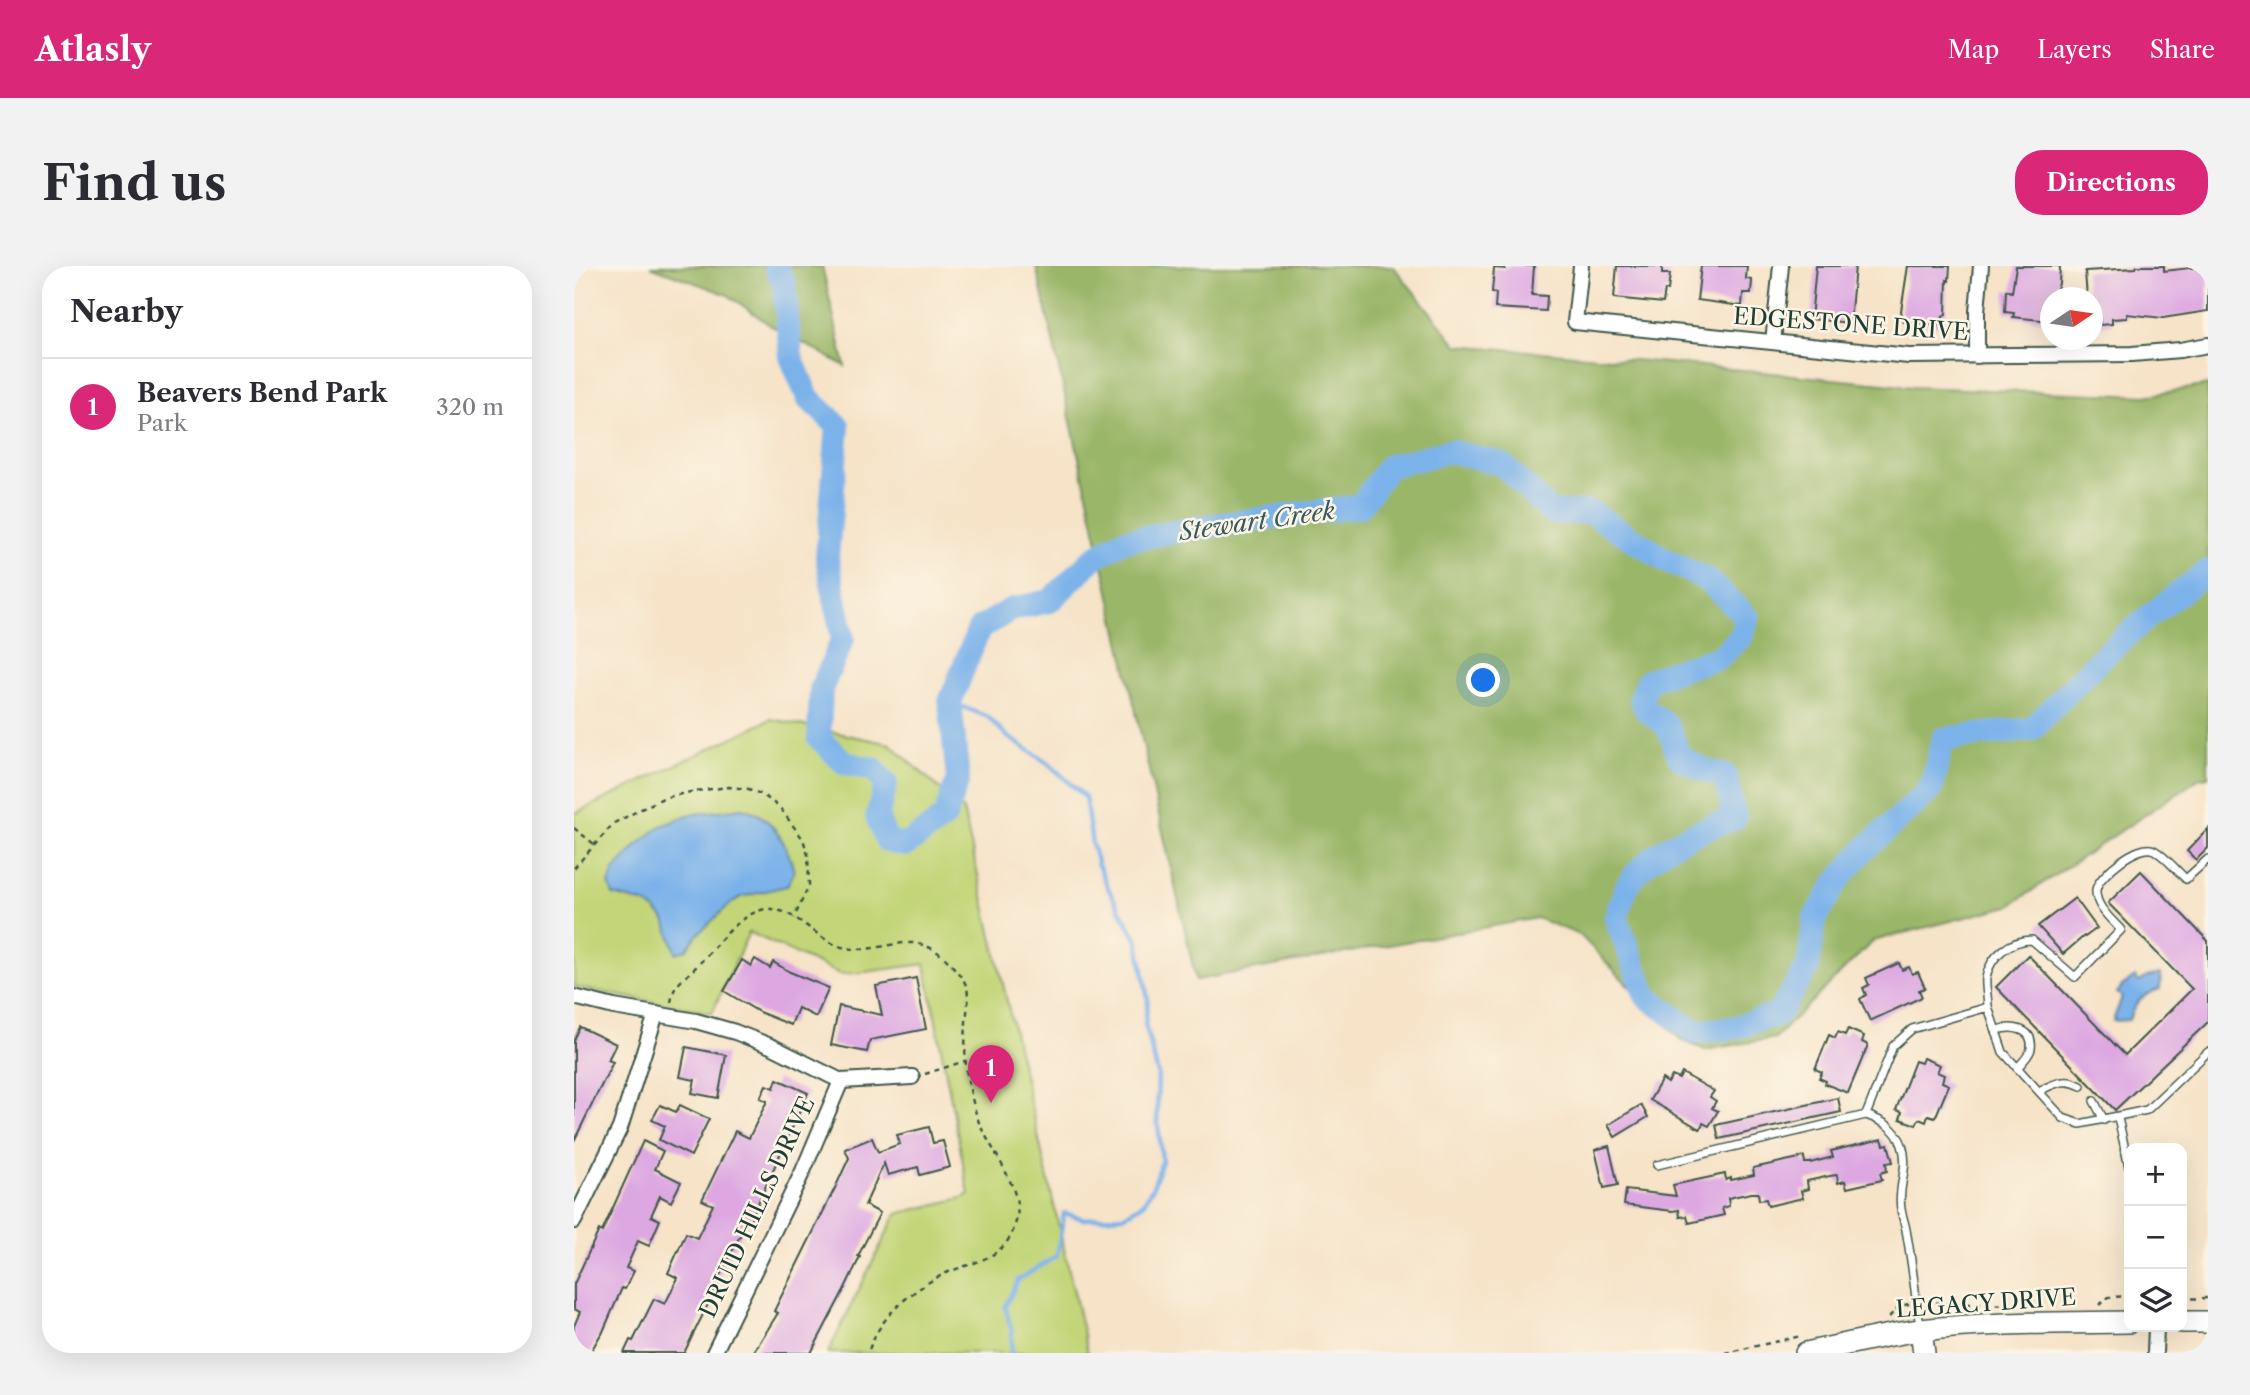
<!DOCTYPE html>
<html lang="en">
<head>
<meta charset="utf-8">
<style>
	:root { --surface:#fff; --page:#f2f2f3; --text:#2b2b33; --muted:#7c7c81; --line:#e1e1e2; --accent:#db2777 }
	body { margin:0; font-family:"Libre Caslon Text",serif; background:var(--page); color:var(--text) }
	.controls { position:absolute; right:21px; bottom:21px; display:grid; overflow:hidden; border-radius:14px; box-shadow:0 7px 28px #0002 }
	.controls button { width:63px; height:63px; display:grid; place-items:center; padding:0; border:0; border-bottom:2px solid var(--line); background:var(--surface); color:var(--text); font:35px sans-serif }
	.compass { position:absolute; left:1466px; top:21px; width:63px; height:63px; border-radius:50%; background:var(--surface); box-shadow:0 7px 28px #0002; rotate:77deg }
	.you { position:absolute; left:910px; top:415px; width:24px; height:24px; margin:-18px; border:5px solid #fff; border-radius:50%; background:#1a73e8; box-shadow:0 0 0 10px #1a73e833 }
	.badge { display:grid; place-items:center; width:46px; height:46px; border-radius:50%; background:var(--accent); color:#fff; font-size:23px; font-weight:700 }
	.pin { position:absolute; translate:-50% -58px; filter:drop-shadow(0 2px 4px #0008) }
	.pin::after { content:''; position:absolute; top:37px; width:24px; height:21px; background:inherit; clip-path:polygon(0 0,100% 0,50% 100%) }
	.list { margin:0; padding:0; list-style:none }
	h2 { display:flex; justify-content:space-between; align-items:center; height:91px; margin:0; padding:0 28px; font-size:30px }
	h2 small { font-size:23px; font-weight:400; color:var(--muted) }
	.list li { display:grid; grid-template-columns:46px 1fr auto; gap:21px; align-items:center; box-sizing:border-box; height:98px; padding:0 28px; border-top:2px solid var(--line) }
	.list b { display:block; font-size:26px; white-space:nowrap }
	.list p { margin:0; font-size:23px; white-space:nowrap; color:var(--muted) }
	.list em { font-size:23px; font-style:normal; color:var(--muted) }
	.icon { flex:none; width:38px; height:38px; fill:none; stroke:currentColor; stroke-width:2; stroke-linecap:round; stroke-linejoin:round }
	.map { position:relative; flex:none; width:1634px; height:1087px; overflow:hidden; border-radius:28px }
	header { display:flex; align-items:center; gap:42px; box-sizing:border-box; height:98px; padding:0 35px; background:var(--accent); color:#fff }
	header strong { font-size:33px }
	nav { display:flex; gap:38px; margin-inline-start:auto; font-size:24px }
	.intro { display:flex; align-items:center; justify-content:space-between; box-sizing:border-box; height:168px; padding:0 42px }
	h1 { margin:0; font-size:49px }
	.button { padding:18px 32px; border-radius:28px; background:var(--accent); color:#fff; font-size:24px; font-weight:700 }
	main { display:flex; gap:42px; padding:0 42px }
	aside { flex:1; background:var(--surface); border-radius:28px; box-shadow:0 7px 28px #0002 }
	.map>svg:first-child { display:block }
</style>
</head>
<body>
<header>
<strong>Atlasly</strong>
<nav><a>Map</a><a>Layers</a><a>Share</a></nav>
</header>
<div class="intro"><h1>Find us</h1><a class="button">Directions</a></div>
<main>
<aside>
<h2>Nearby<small></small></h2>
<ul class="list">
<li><span class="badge">1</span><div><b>Beavers Bend Park</b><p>Park</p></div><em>320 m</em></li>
</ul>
</aside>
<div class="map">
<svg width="1634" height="1087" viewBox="0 0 1634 1087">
	<rect width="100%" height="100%" fill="#fcf5e5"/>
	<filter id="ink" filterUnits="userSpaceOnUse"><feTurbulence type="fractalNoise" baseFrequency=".0143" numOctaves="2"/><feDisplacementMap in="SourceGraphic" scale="14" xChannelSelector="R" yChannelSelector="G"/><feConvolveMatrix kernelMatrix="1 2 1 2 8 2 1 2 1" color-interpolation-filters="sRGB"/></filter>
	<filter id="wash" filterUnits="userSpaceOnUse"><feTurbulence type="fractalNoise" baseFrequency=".00686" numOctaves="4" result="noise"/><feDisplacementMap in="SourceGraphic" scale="28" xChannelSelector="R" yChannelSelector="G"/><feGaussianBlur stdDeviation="1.57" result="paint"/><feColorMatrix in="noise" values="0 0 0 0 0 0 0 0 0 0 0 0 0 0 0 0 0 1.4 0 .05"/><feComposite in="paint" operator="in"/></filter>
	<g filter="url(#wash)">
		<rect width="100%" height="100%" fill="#f6e3c8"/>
		<path fill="#c3d578" stroke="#718956" stroke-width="2" d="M197 453 316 478 389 544 514 1087H254L322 948 388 932 395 928 351 698 283 707 266 708 175 666 138 747 0 721V548Z"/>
		<g fill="#9ab668" stroke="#5c7a4e" stroke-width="2">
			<path d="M76 0H248L271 100 196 59 154 29Z"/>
			<path d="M462 0H819L883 79 1118 99 1339 121 1572 130 1634 119V511L1626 512 1435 640 1299 675 1201 772 1131 784 1107 774 1006 669 963 652 622 714Z"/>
		</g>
		<g fill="#7bb2ea" stroke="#4d788f" stroke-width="2">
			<path d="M168 542C198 548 214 579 220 606L213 620 167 631 156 638 125 667 112 684 102 687 91 654 80 643 70 637 39 629 35 618 40 604 62 580 85 561 114 549Z"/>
			<path d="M1587 708 1586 723C1569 728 1560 737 1555 754L1539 755 1548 731 1543 727 1548 720 1561 711 1565 716 1573 711Z"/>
		</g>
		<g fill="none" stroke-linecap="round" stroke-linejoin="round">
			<path stroke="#7bb2ea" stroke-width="4.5" d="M376 436 414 451 434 471 474 497 511 531 518 578 524 599 536 626 564 676 574 734 571 758 584 808 583 848 588 895 579 921 569 938 549 950 510 953 490 947 483 990 444 1014 431 1041 438 1065 437 1087"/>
			<path stroke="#7bb2ea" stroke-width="24" d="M202 0 210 18 217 91 234 132 264 160 253 292 269 373 247 423 245 472 271 497 300 503 312 518 303 551 313 575 332 579 371 551 384 513 376 436 405 363 438 343 476 335 520 292 548 275 628 261 786 240 815 200 876 185 928 198 978 247 1016 246 1092 294 1132 313 1174 352 1167 371 1144 392 1097 406 1074 415 1067 433 1073 445 1093 459 1106 492 1135 506 1151 509 1161 552C1122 565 1080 582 1055 617 1049 626 1046 641 1042 652L1072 730 1120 766 1160 762 1204 748 1234 701 1241 652 1265 613 1291 583 1357 523 1369 473 1458 463 1528 391 1579 347 1634 305"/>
		</g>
		<g id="blocks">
			<g fill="#dda8e2">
				<path d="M931 0H960L958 29 973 30 972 45 921 42 922 27 918 26 920 2 931 3Z"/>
				<path d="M1043 0H1088V8H1096L1094 24H1091L1089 37 1040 32Z"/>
				<path d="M1127 0H1173L1172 13 1178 14 1177 27H1169L1168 40 1123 34Z"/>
				<path d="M1242 0H1281L1276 57 1237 53Z"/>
				<path d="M1334 0H1376L1375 15 1373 14 1372 49 1369 50 1368 60 1330 56 1327 45Z"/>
				<path d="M1442 0H1486L1485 17 1483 24 1486 32H1476V55L1439 51 1440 47 1431 46 1432 24 1438 26Z"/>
				<path d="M1563 0H1590V5L1634 0V45L1589 52 1553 48V52L1538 53V58L1526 59 1525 48 1518 49V32H1513L1511 5 1562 2Z"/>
				<path d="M1634 563V582L1622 594 1613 585Z"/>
				<path d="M1567 605 1634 675V756L1541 844 1422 721 1454 689 1551 789 1618 723 1534 637Z"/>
				<path d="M1501 632 1523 662 1511 671 1510 670 1489 688 1464 660Z"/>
				<path d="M181 693 196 702 199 696 216 706 255 722 242 751 224 742 217 759 185 746 150 725 168 694 177 700Z"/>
				<path d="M1325 697 1328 704 1335 701 1338 708 1344 706 1351 722 1345 724 1348 731 1296 755 1286 733 1292 729 1289 722 1295 719 1292 712Z"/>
				<path d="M342 712 352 763 296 774 293 786 257 779 265 740 308 749 302 720Z"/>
				<path d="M6 761 42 778 34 794 39 796 0 875V774Z"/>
				<path d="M1274 763 1290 770 1288 776 1294 779 1274 827 1251 818 1252 815 1245 812 1248 806 1241 803 1255 769 1261 772 1264 766 1271 769Z"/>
				<path d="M112 781 152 789 144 832 118 827 121 814 106 811Z"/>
				<path d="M1349 792 1366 799 1363 806 1370 809 1368 816 1375 819 1361 852 1354 850 1352 856 1345 853 1342 859 1326 853 1328 846 1322 844 1341 795 1347 797Z"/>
				<path d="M1108 807 1140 825 1136 831 1142 835 1138 842 1144 845 1135 860 1129 857 1126 863 1076 834 1088 813 1094 817 1098 810 1105 813Z"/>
				<path d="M203 813 234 827 175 957 173 956 145 1011 147 1012 110 1087H50L56 1074 59 1075 80 1033 91 1038 104 1012 94 1007 112 967 123 972 139 939 128 934 161 865 175 872 193 835 186 832 192 819 200 822Z"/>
				<path d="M1264 832 1267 846 1145 873 1142 859Z"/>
				<path d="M86 839 102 846 106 839 135 853 117 890 85 874 91 860 78 854Z"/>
				<path d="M1067 839 1074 851 1041 871 1034 859Z"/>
				<path d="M355 861 359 877 369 875 376 901 346 909 344 901 314 909 310 897 291 939 306 947 284 990 286 991 270 1024 237 1087H179L204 1047 200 1045 262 920 275 892 271 883 298 872 304 886 326 878 323 869Z"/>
				<path d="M1308 873 1310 879 1314 878 1319 896 1312 897 1313 905 1306 907 1308 914 1273 922 1271 915 1264 917 1263 909 1256 910 1233 915 1234 923 1227 925 1229 932 1194 940 1192 933 1185 934 1184 927H1177L1154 932 1155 940 1148 942 1150 949 1115 957 1113 950 1106 951 1105 944 1099 945 1050 939 1052 924 1102 930 1099 919 1151 908 1152 914 1157 912V914L1180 909 1179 902 1230 891 1231 897H1236L1259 891 1257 885Z"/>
				<path d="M69 875 89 885 81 903 107 916 97 936 86 930 77 950 86 954 75 980 64 975 52 1002 60 1005 51 1023 48 1022 28 1068H27L16 1087H0V1060L6 1046 0 1043V1018L25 964 28 966Z"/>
				<path d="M1035 880 1044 919 1030 922 1021 884Z"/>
			</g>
		</g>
	</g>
	<g filter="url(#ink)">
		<use href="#blocks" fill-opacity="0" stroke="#3f564a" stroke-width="2"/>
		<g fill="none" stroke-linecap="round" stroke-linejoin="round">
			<g stroke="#3f564a" stroke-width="10">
				<g id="service">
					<path d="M1414 741C1414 732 1411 720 1412 712 1416 689 1437 674 1458 674L1501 711 1547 664C1537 653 1521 640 1522 624 1524 609 1566 576 1580 584 1591 590 1602 604 1612 613L1634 593"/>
					<path d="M1423 764C1437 760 1460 761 1457 783 1455 790 1448 797 1443 802"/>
					<path d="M1465 825C1480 818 1491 811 1507 820"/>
					<path d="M1520 835 1530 854"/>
					<path d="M1544 852 1555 901"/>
					<path d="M1083 899 1292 849"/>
					<path d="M1346 1060C1341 1028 1338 995 1332 964 1331 957 1328 950 1327 943 1323 920 1336 902 1328 879 1322 862 1309 855 1292 849L1319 780 1338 763 1414 741 1429 786 1489 852 1506 858 1573 844 1634 786"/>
				</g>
			</g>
			<g stroke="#3f564a" stroke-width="18">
				<g id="minor">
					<path d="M1007 0 1001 56 1335 90 1558 88 1606 84 1634 79"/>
					<path d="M1199 76 1207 0"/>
					<path d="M1403 90V45L1407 0"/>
					<path d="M0 731 40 741 122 755 161 766 199 781 267 815 338 811"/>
					<path d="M0 955 46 862 82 748"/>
					<path d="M140 1087 229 905 267 815"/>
					<path d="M1581 1087 1582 1061"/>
				</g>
			</g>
			<g stroke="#3f564a" stroke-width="24">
				<g id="secondary">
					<path d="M1608 1056H1634"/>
					<path d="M1347 1064 1350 1087"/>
					<path d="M1232 1087C1270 1079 1308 1069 1347 1064 1416 1056 1486 1057 1555 1056"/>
				</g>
			</g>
			<g stroke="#3f564a" stroke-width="2.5" stroke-dasharray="5 5" stroke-linecap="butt">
				<path d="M0 562 20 578"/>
				<path d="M0 602 40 557 89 532 121 525 155 521 175 523 189 529 206 542 229 573 234 589 235 619 220 652"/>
				<path d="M97 736C98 732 99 725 102 721 108 713 117 706 124 699 141 681 171 640 198 643 225 646 247 678 272 682 314 689 338 658 376 697 381 703 389 712 392 719 396 730 393 744 392 756 391 776 390 798 395 819 398 832 401 847 406 859 418 884 448 924 443 951 434 998 395 994 364 1011 333 1028 304 1053 294 1087"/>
				<path d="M351 808 391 795"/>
				<path d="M1608 1033 1634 1032"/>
				<path d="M1352 1036C1360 1035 1366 1038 1373 1038 1394 1038 1414 1038 1435 1039"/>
				<path d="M1525 1039 1535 1031 1555 1030"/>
				<path d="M1315 1051 1326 1040 1335 1038"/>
				<path d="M1151 1087 1227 1070"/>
			</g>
			<use href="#service" stroke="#fff" stroke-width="7"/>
			<use href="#minor" stroke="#fff" stroke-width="14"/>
			<use href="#secondary" stroke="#fff" stroke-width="21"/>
		</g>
	</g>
	<g text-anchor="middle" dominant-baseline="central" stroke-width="5" stroke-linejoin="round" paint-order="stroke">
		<g font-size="23" fill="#1f3d34" stroke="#fcf5e5">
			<text transform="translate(1277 58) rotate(4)">EDGESTONE DRIVE</text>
			<text transform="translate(183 941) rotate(-65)">DRUID HILLS DRIVE</text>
			<text transform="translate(1412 1037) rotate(-4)">LEGACY DRIVE</text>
		</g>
		<g font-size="24" font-style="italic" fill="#365a62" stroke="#fcf5e5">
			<text transform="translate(683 255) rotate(-8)">Stewart Creek</text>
		</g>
	</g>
</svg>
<div class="controls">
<button>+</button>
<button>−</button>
<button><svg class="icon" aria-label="layers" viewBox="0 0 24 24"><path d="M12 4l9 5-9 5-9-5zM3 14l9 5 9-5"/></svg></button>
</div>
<svg class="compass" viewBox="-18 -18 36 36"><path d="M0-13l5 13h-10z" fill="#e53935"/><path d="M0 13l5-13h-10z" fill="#7c7c81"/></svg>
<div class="you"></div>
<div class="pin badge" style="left:417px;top:837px">1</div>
</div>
</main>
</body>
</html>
